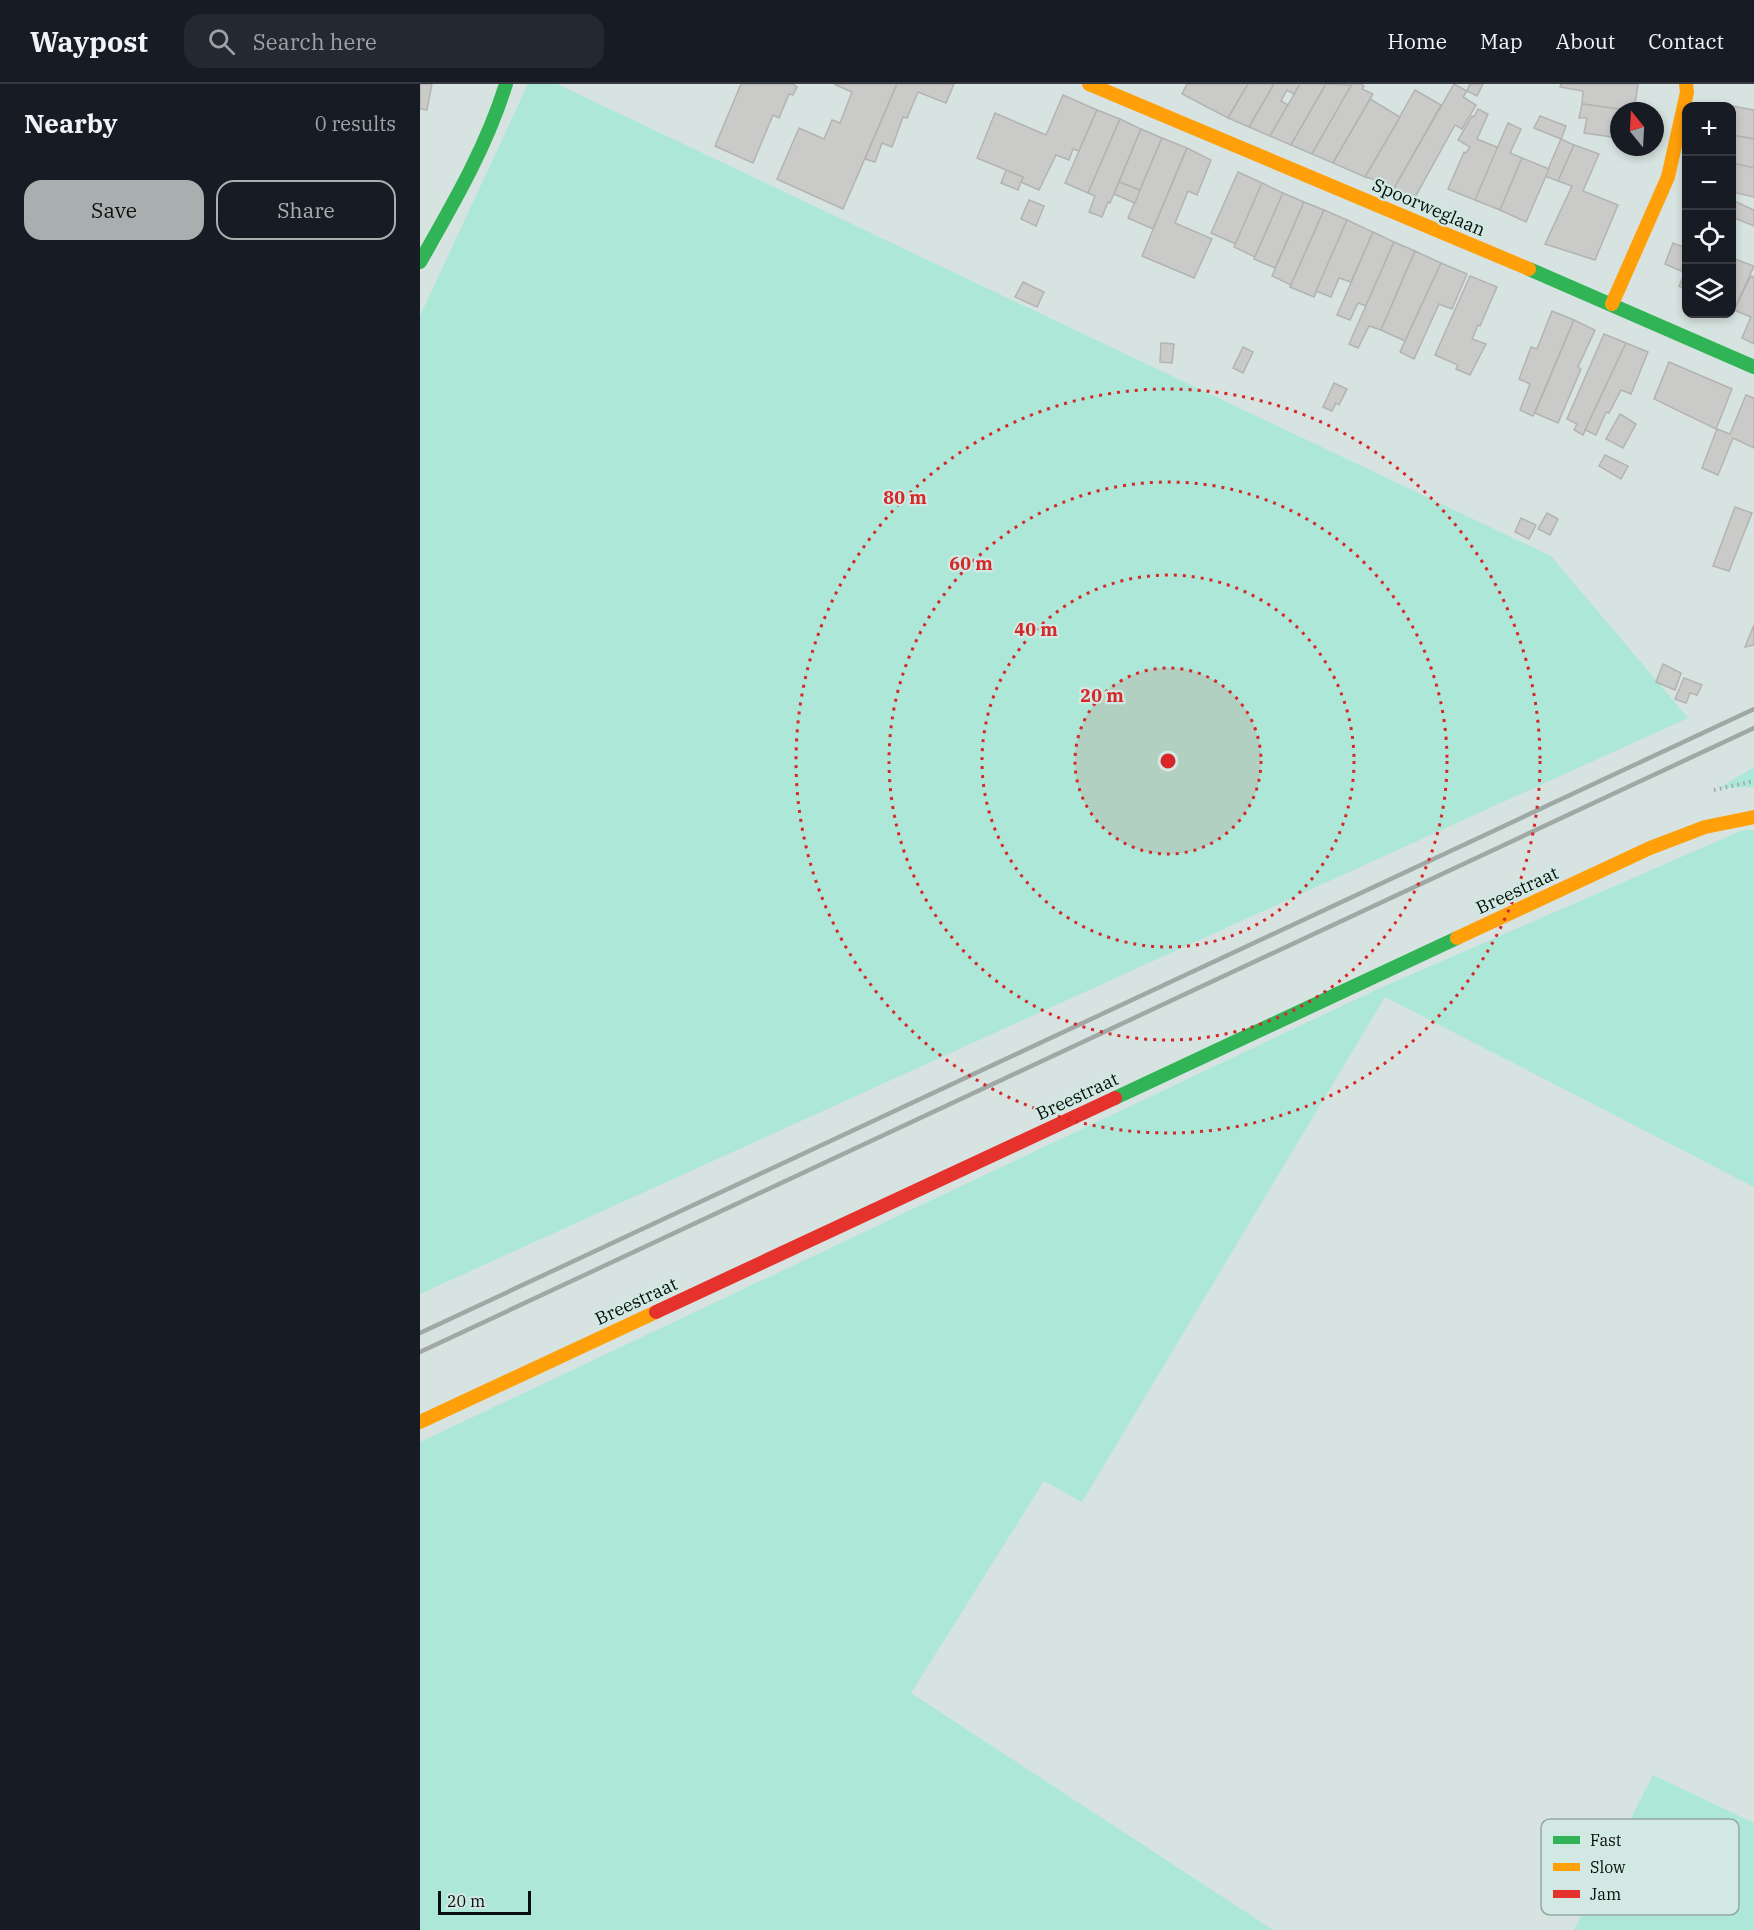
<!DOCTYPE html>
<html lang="en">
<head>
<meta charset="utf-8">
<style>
	:root { --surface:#171b24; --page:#242831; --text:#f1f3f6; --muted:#9ea1a6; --line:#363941; --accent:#a9aeae }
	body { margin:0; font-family:"IBM Plex Serif",serif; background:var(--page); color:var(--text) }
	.controls { position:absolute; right:18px; top:18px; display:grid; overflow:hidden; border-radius:12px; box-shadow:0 3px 9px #0003 }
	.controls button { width:54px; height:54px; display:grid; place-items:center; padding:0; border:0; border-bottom:2px solid var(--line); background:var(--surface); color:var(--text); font:30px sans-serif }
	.compass { position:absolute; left:1190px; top:18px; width:54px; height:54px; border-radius:50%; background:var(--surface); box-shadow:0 3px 9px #0003; rotate:342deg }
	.scale { position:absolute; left:18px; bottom:15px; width:93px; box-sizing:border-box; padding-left:6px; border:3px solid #070f0d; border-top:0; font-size:16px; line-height:21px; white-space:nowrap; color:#070f0d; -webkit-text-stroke:4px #d1e9e2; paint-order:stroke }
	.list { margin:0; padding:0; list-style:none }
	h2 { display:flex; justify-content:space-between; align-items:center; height:78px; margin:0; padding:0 24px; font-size:26px }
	h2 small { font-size:20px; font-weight:400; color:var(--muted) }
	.actions { display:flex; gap:12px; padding:18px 24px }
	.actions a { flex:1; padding:14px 0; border:2px solid var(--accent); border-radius:18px; text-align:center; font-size:21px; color:var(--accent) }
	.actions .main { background:var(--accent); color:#111 }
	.icon { flex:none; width:33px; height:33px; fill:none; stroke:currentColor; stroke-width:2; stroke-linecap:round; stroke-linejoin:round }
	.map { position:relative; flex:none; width:1334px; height:1846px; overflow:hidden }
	header { display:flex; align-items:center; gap:36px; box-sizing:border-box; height:84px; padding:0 30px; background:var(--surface); border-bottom:2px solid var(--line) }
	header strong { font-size:28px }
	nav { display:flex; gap:33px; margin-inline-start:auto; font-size:21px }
	.search { width:420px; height:54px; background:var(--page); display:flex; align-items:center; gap:15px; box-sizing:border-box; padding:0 21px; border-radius:18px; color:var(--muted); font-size:22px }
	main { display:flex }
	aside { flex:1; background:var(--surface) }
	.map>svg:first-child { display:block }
</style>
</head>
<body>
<header>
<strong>Waypost</strong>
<div class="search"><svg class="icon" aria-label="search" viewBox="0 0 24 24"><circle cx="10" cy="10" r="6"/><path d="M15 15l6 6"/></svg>Search here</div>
<nav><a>Home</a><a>Map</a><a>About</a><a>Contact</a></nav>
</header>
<main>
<aside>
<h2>Nearby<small>0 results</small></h2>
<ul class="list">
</ul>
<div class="actions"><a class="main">Save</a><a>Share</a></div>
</aside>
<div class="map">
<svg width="1334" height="1846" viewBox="0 0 1334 1846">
	<rect width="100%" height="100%" fill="#d7e3e0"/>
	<g fill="#ace7d8">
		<path d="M108 0H137L1131 472 1268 634 0 1210V232Z"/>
		<path d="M1334 683V703L1299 704Z"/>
		<path d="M1323 746H1334V1103L965 913 662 1418 624 1397 491 1609 853 1846H0V1358L958 905Z"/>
		<path d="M1233 1691 1334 1739V1846H1154Z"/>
	</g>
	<g fill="#cacbc9" stroke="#b3b4b2" stroke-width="1.5">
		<path d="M0 0H12L7 26 0 25Z"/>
		<path d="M321 0H373L377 3 373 11 369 10 359 34 353 31 333 79 295 62Z"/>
		<path d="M414 0H477L423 125 357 95 379 44 404 55 412 36 420 39 432 8Z"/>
		<path d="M477 0H534L526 19 498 8 487 34 483 33 472 63 462 59 455 78 445 75Z"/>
		<path d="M767 0H828L808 34 762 10Z"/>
		<path d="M828 0H854L829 43 808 34Z"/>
		<path d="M854 0H880L874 10 867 6 861 17 868 21 850 52 829 43Z"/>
		<path d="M880 0H906L871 61 850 52Z"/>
		<path d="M906 0 932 1 892 70 871 61Z"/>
		<path d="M932 0H941L944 2 942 5 953 10 913 79 892 70Z"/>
		<path d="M1034 0 1047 7 1043 13 1056 21 1042 45 1035 41 994 115 973 106Z"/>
		<path d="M1050 0H1063L1057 12 1047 7Z"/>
		<path d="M1141 0H1218L1214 27 1162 20 1163 7 1140 3Z"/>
		<path d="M995 6 1021 21 973 106 953 95 945 93Z"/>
		<path d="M643 11 677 26 659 67 653 65 649 76 636 71 619 106 601 98 603 93 557 74 575 29 626 51Z"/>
		<path d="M950 15 980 33 945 93 913 79Z"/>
		<path d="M1162 20 1214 27H1199V56H1195L1192 53 1164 49 1167 34H1159Z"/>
		<path d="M1312 22 1334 26V55L1312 51Z"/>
		<path d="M1058 25 1068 30 1057 55 1079 64 1055 116 1028 105 1044 68 1046 69 1050 63 1038 56 1052 32 1054 33Z"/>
		<path d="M677 26 700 35 668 109 645 99Z"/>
		<path d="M1120 32 1146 42 1141 55 1114 44Z"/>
		<path d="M700 35 721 45 690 119 688 118 682 133 669 128 675 112 668 109Z"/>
		<path d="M1088 39 1101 45 1090 69 1102 74 1080 126 1055 116Z"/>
		<path d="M721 45 742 54 720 106 699 98Z"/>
		<path d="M1312 51 1334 55V84L1312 79Z"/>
		<path d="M742 54 767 64 733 145 708 134Z"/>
		<path d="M1141 55 1154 61 1138 97 1125 92Z"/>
		<path d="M1154 61 1179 70 1163 107 1198 121 1175 176 1125 160 1152 102 1138 97Z"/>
		<path d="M767 64 791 76 777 111 768 107 755 139 792 155 774 194 722 172Z"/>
		<path d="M1102 74 1129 85 1106 138 1080 126Z"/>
		<path d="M1312 79 1334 84V113L1312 108Z"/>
		<path d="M586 86 603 93 598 106 581 99Z"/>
		<path d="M818 88 842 99 816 160 791 149Z"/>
		<path d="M699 98 720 106 715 119 694 110Z"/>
		<path d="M842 99 863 109 835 173 814 163Z"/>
		<path d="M863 109 884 118 855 184 834 175Z"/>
		<path d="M609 116 624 122 616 142 601 135Z"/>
		<path d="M1312 116 1334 126V142L1312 133Z"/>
		<path d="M884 118 904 126 871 201 852 192Z"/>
		<path d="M904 126 927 136 894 213 870 203Z"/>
		<path d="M927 136 953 148 931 198 919 194 911 213 896 207Z"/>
		<path d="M953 148 974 158 946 222 938 219 930 236 917 231Z"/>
		<path d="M974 158 995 167 961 246 949 242 938 264 929 260Z"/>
		<path d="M1253 159 1266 164V176L1261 187 1245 180Z"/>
		<path d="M995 167 1021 179 985 257 961 246Z"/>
		<path d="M1312 174 1334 182 1314 226 1312 225Z"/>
		<path d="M1266 176V205L1259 202 1266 187 1263 185Z"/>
		<path d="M1021 179 1047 190 1032 225 1019 220 994 275 980 268Z"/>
		<path d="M1050 192 1077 203 1060 242 1058 241 1052 255 1066 260 1050 291 1036 285 1038 281 1015 271Z"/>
		<path d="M1331 192 1334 193V260L1322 254 1331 233 1314 226Z"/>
		<path d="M603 198 624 208 617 223 595 213Z"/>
		<path d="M1132 227 1154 236 1113 332 1100 326 1110 300 1099 295 1111 263 1117 265Z"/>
		<path d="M1154 236 1175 246 1158 283 1161 285 1138 339 1115 329Z"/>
		<path d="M1184 250 1206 259 1163 351 1154 346 1157 340 1147 335Z"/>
		<path d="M741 259 754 260 752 279 740 278Z"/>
		<path d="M1206 259 1228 268 1211 310 1201 306 1189 329 1186 328 1176 351 1165 346Z"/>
		<path d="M823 263 833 268 823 289 813 284Z"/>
		<path d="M1249 278 1312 305 1296 345 1234 315Z"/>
		<path d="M914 299 927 305 919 321 916 319 912 327 903 323Z"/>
		<path d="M1326 311 1334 314V364L1313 354 1298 391 1282 384 1297 345 1310 350Z"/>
		<path d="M1200 330 1216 340 1203 364 1186 355Z"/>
		<path d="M1185 371 1208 382 1201 395 1179 382Z"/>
		<path d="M1315 423 1332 429 1309 487 1293 482Z"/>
		<path d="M1127 429 1138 435 1130 451 1118 445Z"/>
		<path d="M1101 434 1116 441 1109 455 1095 448Z"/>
		<path d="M1334 541V561L1325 563Z"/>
		<path d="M1243 580 1261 589 1255 606 1236 598Z"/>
		<path d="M1264 594 1282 601 1277 611 1270 609 1266 619 1255 615Z"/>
	</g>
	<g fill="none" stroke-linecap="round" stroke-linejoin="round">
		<path stroke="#9fa5a3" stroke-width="4" stroke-dasharray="1.5 4.5" stroke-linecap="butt" d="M1294 706 1334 697"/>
		<g stroke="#30b455" stroke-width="14">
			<path d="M0 178C33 120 66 64 86 0"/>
			<path d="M1109 185 1334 283"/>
			<path d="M695 1014 1037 854"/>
		</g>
		<g stroke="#ff9f0a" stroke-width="14">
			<path d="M669 0 1109 185"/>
			<path d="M1192 220 1248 93 1267 8 1266 0"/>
			<path d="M1037 854 1230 764 1285 743 1334 733"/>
			<path d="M0 1338 236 1228"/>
		</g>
		<path stroke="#e5322d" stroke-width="14" d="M236 1228 695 1014"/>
		<g stroke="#a0a8a5" stroke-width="4.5">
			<path d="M0 1249 1334 625"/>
			<path d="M0 1268 1334 644"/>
		</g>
	</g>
	<circle cx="748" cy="677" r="93" fill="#d62828" fill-opacity=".12"/>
	<g fill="none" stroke="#d62828" stroke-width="3" stroke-dasharray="3 6">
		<circle cx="748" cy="677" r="93"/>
		<circle cx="748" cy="677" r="186"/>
		<circle cx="748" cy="677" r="279"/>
		<circle cx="748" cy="677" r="372"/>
	</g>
	<g text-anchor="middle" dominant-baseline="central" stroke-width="4.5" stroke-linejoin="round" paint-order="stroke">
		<g font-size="18" fill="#070f0d" stroke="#d1e9e2">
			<text transform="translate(1009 123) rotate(23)">Spoorweglaan</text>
			<text transform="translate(1097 806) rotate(-25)">Breestraat</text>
			<text transform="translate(657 1012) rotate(-25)">Breestraat</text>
			<text transform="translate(216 1217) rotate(-25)">Breestraat</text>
		</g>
	</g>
	<rect x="1121" y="1735" width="198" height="96" rx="9" fill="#d1e9e2" stroke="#94a8a2" stroke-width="1.5"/>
	<rect x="1133" y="1752" width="27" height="8" fill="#30b455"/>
	<rect x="1133" y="1779" width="27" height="8" fill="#ff9f0a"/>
	<rect x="1133" y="1806" width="27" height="8" fill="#e5322d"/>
	<g font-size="16" fill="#070f0d">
		<text x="1170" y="1762">Fast</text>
		<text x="1170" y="1789">Slow</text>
		<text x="1170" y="1816">Jam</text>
	</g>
	<circle cx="748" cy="677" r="9" fill="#d62828" stroke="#d1e9e2" stroke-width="3"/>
	<g font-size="18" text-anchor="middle" font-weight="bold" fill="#d62828" stroke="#d1e9e2" stroke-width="4.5" stroke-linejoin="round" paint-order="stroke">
		<text x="485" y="420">80 m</text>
		<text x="551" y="486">60 m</text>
		<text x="616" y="552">40 m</text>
		<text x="682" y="618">20 m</text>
	</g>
</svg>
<div class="controls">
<button>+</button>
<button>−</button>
<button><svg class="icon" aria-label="locate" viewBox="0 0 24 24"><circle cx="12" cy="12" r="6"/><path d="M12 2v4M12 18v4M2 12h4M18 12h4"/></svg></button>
<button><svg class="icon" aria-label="layers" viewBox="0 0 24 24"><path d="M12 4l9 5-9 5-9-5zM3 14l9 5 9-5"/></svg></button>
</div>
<svg class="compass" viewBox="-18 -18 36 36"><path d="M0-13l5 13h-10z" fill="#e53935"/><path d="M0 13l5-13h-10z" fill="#9ea1a6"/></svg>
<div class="scale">20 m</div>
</div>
</main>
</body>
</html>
